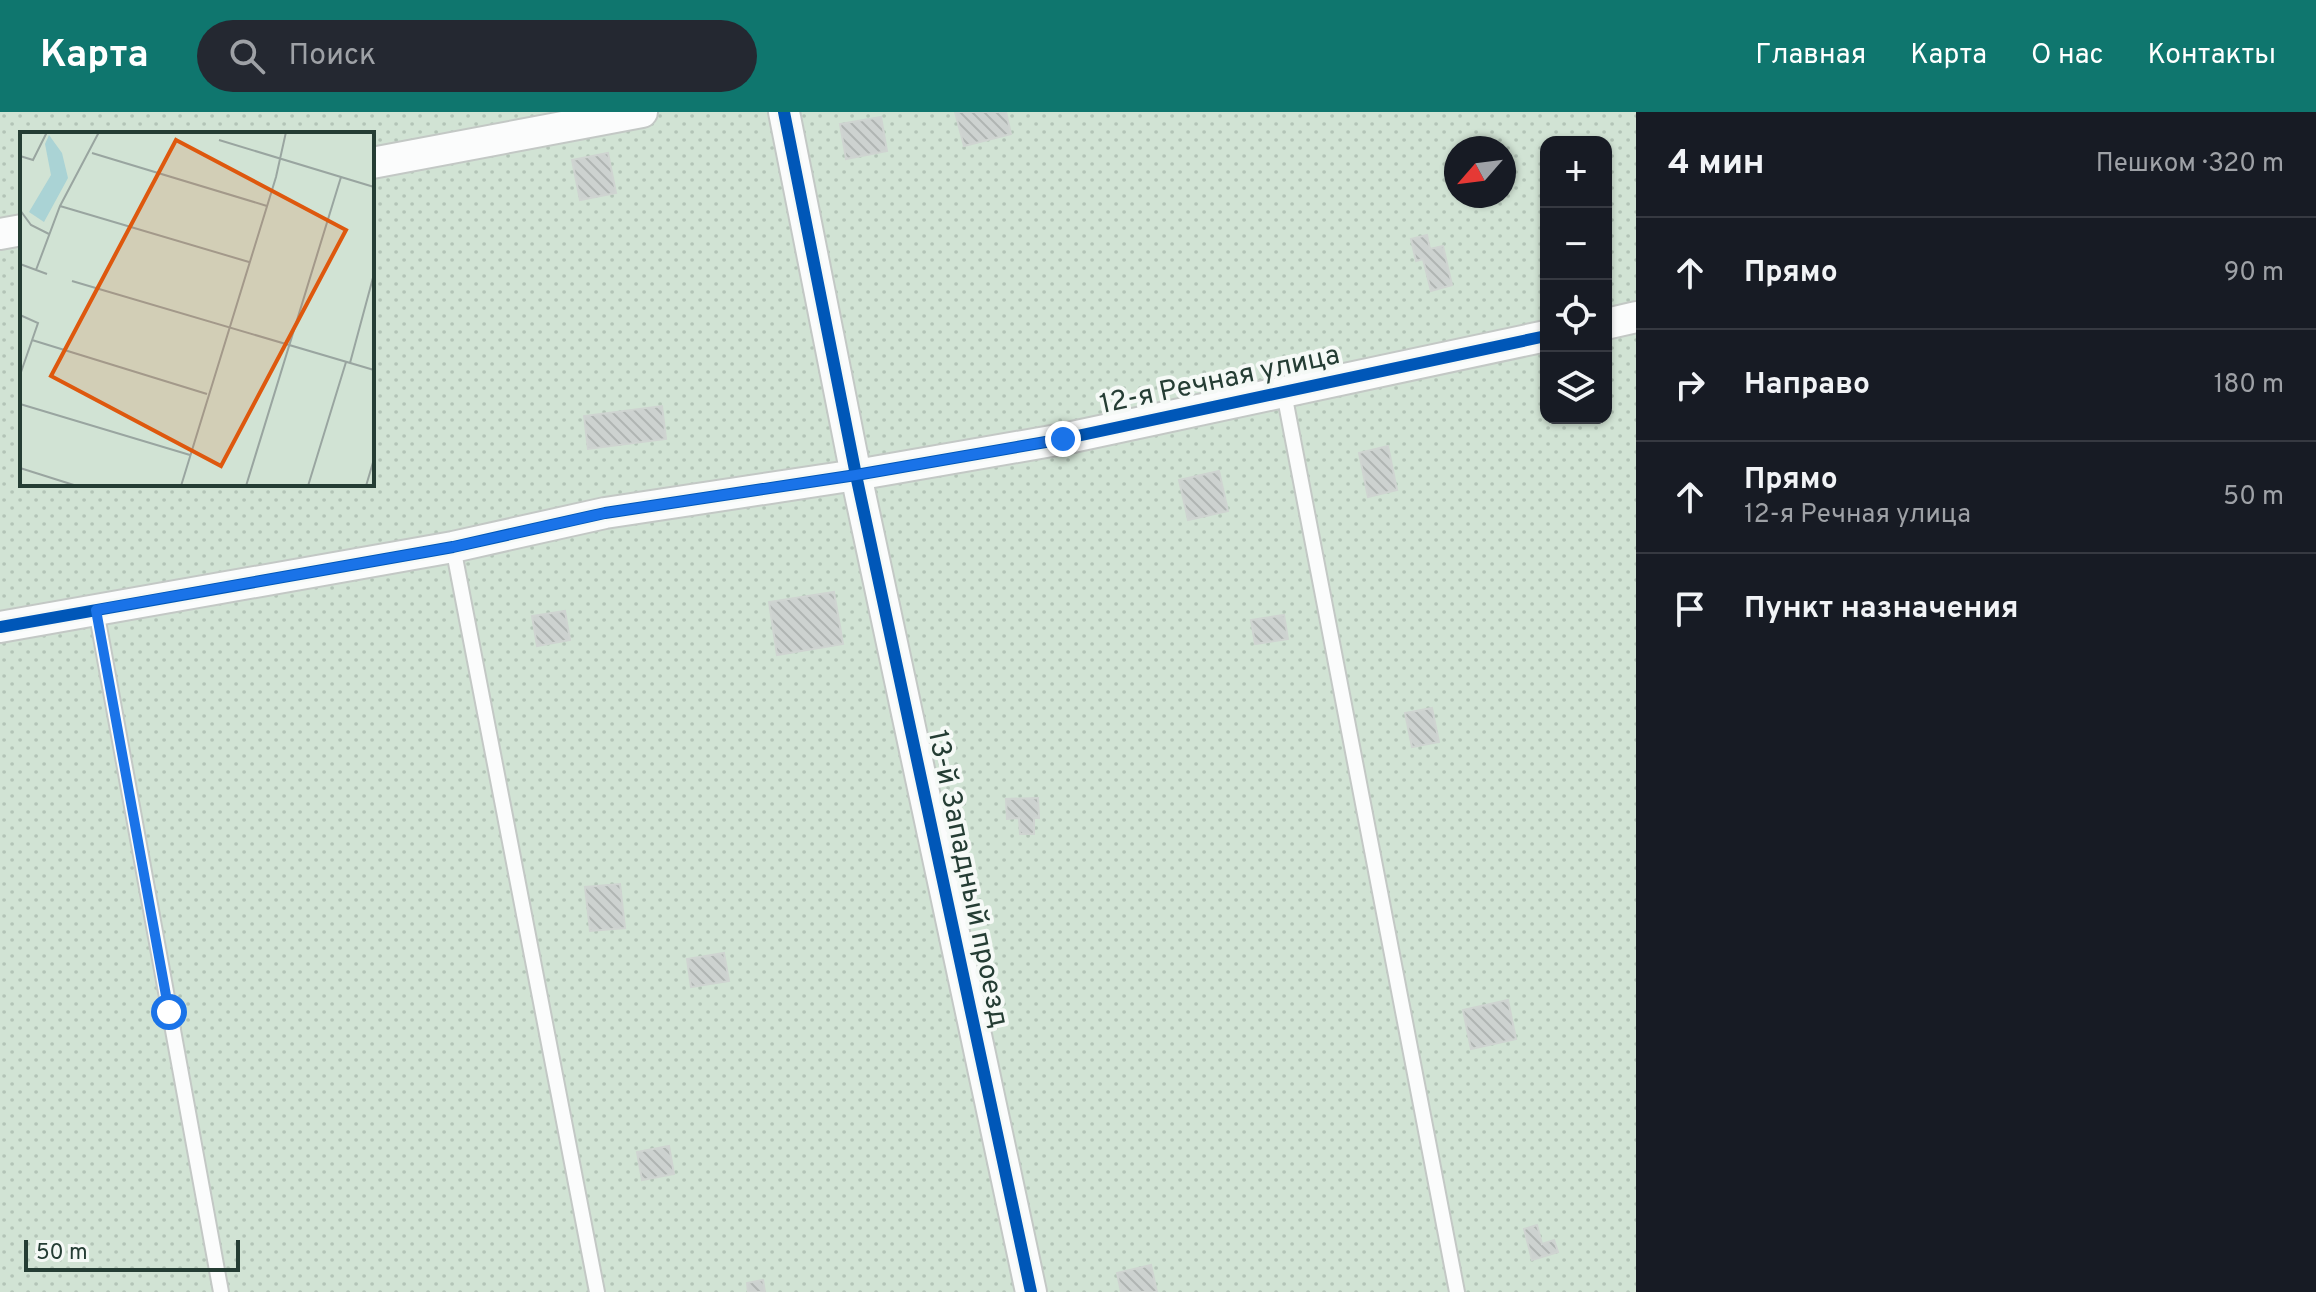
<!DOCTYPE html>
<html lang="ru">
<head>
<meta charset="utf-8">
<style>
	:root { --surface:#171b24; --page:#242831; --text:#f1f3f6; --muted:#9ea1a6; --line:#363941; --accent:#0f766e }
	body { margin:0; font-family:Overpass,sans-serif; background:var(--page); color:var(--text) }
	.controls { position:absolute; right:24px; top:24px; display:grid; overflow:hidden; border-radius:16px; box-shadow:0 2px 6px #0004 }
	.controls button { width:72px; height:72px; display:grid; place-items:center; padding:0; border:0; border-bottom:2px solid var(--line); background:var(--surface); color:var(--text); font:40px sans-serif }
	.compass { position:absolute; left:1444px; top:24px; width:72px; height:72px; border-radius:50%; background:var(--surface); box-shadow:0 2px 6px #0004; rotate:242deg }
	.scale { position:absolute; left:24px; bottom:20px; width:216px; box-sizing:border-box; padding-left:8px; border:4px solid #253d34; border-top:0; font-size:22px; line-height:28px; white-space:nowrap; color:#253d34; -webkit-text-stroke:6px #f5f9f6; paint-order:stroke }
	.stop { position:absolute; width:24px; height:24px; margin:-18px; border:6px solid #1a73e8; border-radius:50%; background:#fff }
	.stop.end { background:#1a73e8; border-color:#fff; box-shadow:0 2px 8px #0008 }
	.list { margin:0; padding:0; list-style:none }
	h2 { display:flex; justify-content:space-between; align-items:center; height:104px; margin:0; padding:0 32px; font-size:34px }
	h2 small { font-size:26px; font-weight:400; color:var(--muted) }
	.list li { display:grid; grid-template-columns:52px 1fr auto; gap:24px; align-items:center; box-sizing:border-box; height:112px; padding:0 32px; border-top:2px solid var(--line) }
	.list b { display:block; font-size:30px; white-space:nowrap }
	.list p { margin:0; font-size:26px; white-space:nowrap; color:var(--muted) }
	.list em { font-size:26px; font-style:normal; color:var(--muted) }
	.icon { flex:none; width:44px; height:44px; fill:none; stroke:currentColor; stroke-width:2; stroke-linecap:round; stroke-linejoin:round }
	.map { position:relative; flex:none; width:1636px; height:1180px; overflow:hidden }
	header { display:flex; align-items:center; gap:48px; box-sizing:border-box; height:112px; padding:0 40px; background:var(--accent); color:#fff }
	header strong { font-size:38px }
	nav { display:flex; gap:44px; margin-inline-start:auto; font-size:28px }
	.search { width:560px; height:72px; background:var(--page); display:flex; align-items:center; gap:20px; box-sizing:border-box; padding:0 28px; border-radius:44px; color:var(--muted); font-size:30px }
	main { display:flex }
	aside { flex:1; background:var(--surface) }
	.map>svg:first-child { display:block }
</style>
</head>
<body>
<header>
<strong>Карта</strong>
<div class="search"><svg class="icon" aria-label="search" viewBox="0 0 24 24"><circle cx="10" cy="10" r="6"/><path d="M15 15l6 6"/></svg>Поиск</div>
<nav><a>Главная</a><a>Карта</a><a>О нас</a><a>Контакты</a></nav>
</header>
<main>
<div class="map">
<svg width="1636" height="1180" viewBox="0 0 1636 1180">
	<defs>
		<pattern id="garden-dots" width="8" height="8" patternUnits="userSpaceOnUse" patternTransform="scale(2)"><rect width="8" height="8" fill="#d1e3d4"/><path d="M2 2h.1M6 6h.1" fill="none" stroke="#b3c4b7" stroke-width="1.8" stroke-linecap="round"/></pattern>
		<pattern id="building-back-hatch" width="6" height="6" patternUnits="userSpaceOnUse" patternTransform="scale(2)"><rect width="6" height="6" fill="#cdd2d0"/><path d="M-1 5l2 2M0 0l6 6M5-1l2 2" fill="none" stroke="#b0b5b3"/></pattern>
	</defs>
	<rect width="100%" height="100%" fill="#e6ebe8"/>
	<path fill="url(#garden-dots)" fill-rule="evenodd" d="M0 0H1636V1180H0ZM22 22H372V372H22ZM1546 30H1606V306H1546ZM1456 36H1504V84H1456Z"/>
	<g fill="url(#building-back-hatch)" stroke="#cfd4d1" stroke-width="2">
		<path d="M955 0H1006L1011 22 964 34Z"/>
		<path d="M881 5 887 39 846 47 840 12Z"/>
		<path d="M608 41 616 81 580 88 572 48Z"/>
		<path d="M1427 123 1430 137 1443 134 1452 173 1431 179 1423 147 1416 149 1411 127Z"/>
		<path d="M662 294 666 327 588 337 584 304Z"/>
		<path d="M1388 334 1397 378 1368 385 1359 341Z"/>
		<path d="M1219 359 1228 399 1188 408 1179 368Z"/>
		<path d="M834 480 843 532 777 543 769 490Z"/>
		<path d="M565 499 570 528 537 534 532 504Z"/>
		<path d="M1284 503 1288 527 1255 532 1251 508Z"/>
		<path d="M1432 596 1439 630 1412 635 1405 601Z"/>
		<path d="M1038 686 1039 706H1034V722H1020L1019 706 1007 707 1006 687Z"/>
		<path d="M620 772 625 816 590 819 585 775Z"/>
		<path d="M724 841 729 869 691 875 687 847Z"/>
		<path d="M1508 888 1516 927 1471 937 1463 898Z"/>
		<path d="M669 1034 674 1062 642 1068 637 1040Z"/>
		<path d="M1537 1113 1542 1132 1554 1128 1558 1140 1532 1148 1524 1117Z"/>
		<path d="M1151 1153 1157 1180H1121L1117 1161Z"/>
		<path d="M763 1168 765 1180H748L747 1171Z"/>
	</g>
	<g fill="none" stroke-linecap="round" stroke-linejoin="round">
		<g stroke="#c3c8c5" stroke-width="18">
			<g id="lane">
				<path d="M1284 281 1457 1180"/>
				<path d="M453 435 597 1180"/>
				<path d="M96 498 221 1180"/>
			</g>
		</g>
		<g stroke="#c3c8c5" stroke-width="34">
			<g id="street">
				<path d="M784 0 856 363 1031 1180"/>
				<path d="M372 51 642 0"/>
				<path d="M0 122 22 118"/>
				<path d="M1606 212 1636 205"/>
				<path d="M0 515 453 435 605 401 856 363 1063 327 1546 224"/>
			</g>
		</g>
		<use href="#lane" stroke="#fbfcfc" stroke-width="14"/>
		<use href="#street" stroke="#fbfcfc" stroke-width="30"/>
		<g stroke="#f5f9f6" stroke-width="17">
			<g id="cycleway">
				<path d="M784 0 856 363 1031 1180"/>
				<path d="M0 515 453 435 605 401 856 363 1063 327 1546 224"/>
			</g>
		</g>
		<use href="#cycleway" stroke="#0057b8" stroke-width="12"/>
	</g>
	<g fill="none" stroke-linecap="round" stroke-linejoin="round">
		<path stroke="#1a73e8" stroke-width="10" d="M169 900 96 498 453 435 605 401 856 363 1063 327"/>
	</g>
	<g text-anchor="middle" dominant-baseline="central" stroke-width="8" stroke-linejoin="round" paint-order="stroke">
		<g font-size="28" fill="#253d34" stroke="#f5f9f6">
			<text transform="translate(1220 269) rotate(-12)">12-я Речная улица</text>
			<text transform="translate(967 767) rotate(78)">13-й Западный проезд</text>
		</g>
	</g>
	<g transform="translate(20 20)">
		<rect width="354" height="354" fill="#e6ebe8"/>
		<path d="M0 0H354V354H0Z" fill="#d1e3d4"/>
		<path d="M29 3 42 21 48 46 24 90 9 80 31 43 25 12Z" fill="#aad3d5"/>
		<path fill="none" stroke="#99a5a0" stroke-width="2" d="M199 8 354 55M72 21 247 74M0 24 13 28 27 0M40 74 229 130M0 78 11 93 29 102M0 132 27 142M16 138 40 74 79 0M52 149 354 238M0 183 18 191 0 243M12 208 187 262M330 231 354 142M0 272 170 323M0 336 57 354M161 354 256 45 266 0M226 354 321 45M288 354 326 230M346 354 354 327"/>
		<path fill="#de580e" fill-opacity="0.15" stroke="#de580e" stroke-width="4" d="M156 8 326 98 201 334 31 244Z"/>
		<rect width="354" height="354" fill="none" stroke="#253d34" stroke-width="4"/>
	</g>
</svg>
<div class="controls">
<button>+</button>
<button>−</button>
<button><svg class="icon" aria-label="locate" viewBox="0 0 24 24"><circle cx="12" cy="12" r="6"/><path d="M12 2v4M12 18v4M2 12h4M18 12h4"/></svg></button>
<button><svg class="icon" aria-label="layers" viewBox="0 0 24 24"><path d="M12 4l9 5-9 5-9-5zM3 14l9 5 9-5"/></svg></button>
</div>
<svg class="compass" viewBox="-18 -18 36 36"><path d="M0-13l5 13h-10z" fill="#e53935"/><path d="M0 13l5-13h-10z" fill="#9ea1a6"/></svg>
<div class="scale">50 m</div>
<div class="stop" style="left:169px;top:900px"></div>
<div class="stop end" style="left:1063px;top:327px"></div>
</div>
<aside>
<h2>4 мин<small>Пешком · 320 m</small></h2>
<ul class="list">
<li><svg class="icon" aria-label="ahead" viewBox="0 0 24 24"><path d="M12 20V5M6 11l6-6 6 6"/></svg><div><b>Прямо</b></div><em>90 m</em></li>
<li><svg class="icon" aria-label="right" viewBox="0 0 24 24"><path d="M7 20v-9h11M14 6l5 5-5 5"/></svg><div><b>Направо</b></div><em>180 m</em></li>
<li><svg class="icon" aria-label="ahead" viewBox="0 0 24 24"><path d="M12 20V5M6 11l6-6 6 6"/></svg><div><b>Прямо</b><p>12-я Речная улица</p></div><em>50 m</em></li>
<li><svg class="icon" aria-label="arrive" viewBox="0 0 24 24"><path d="M6 21V4h12l-3 4 3 4H6"/></svg><div><b>Пункт назначения</b></div></li>
</ul>
</aside>
</main>
</body>
</html>
